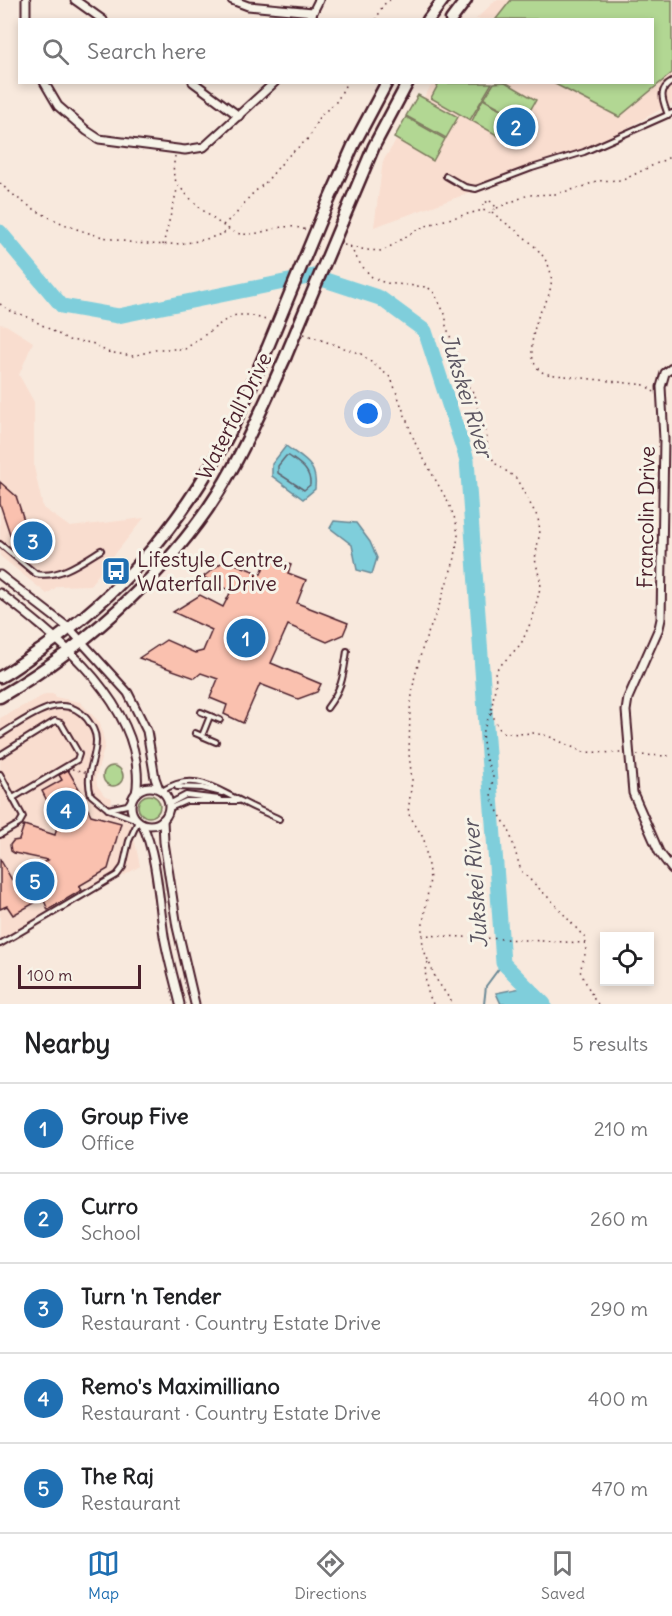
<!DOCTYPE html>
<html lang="en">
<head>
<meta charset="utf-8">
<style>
	:root { --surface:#fff; --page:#f6f6f6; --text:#202124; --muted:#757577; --line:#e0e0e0; --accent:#1f6fb2 }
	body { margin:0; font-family:Delius,sans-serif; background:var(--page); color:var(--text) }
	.controls { position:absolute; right:18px; bottom:18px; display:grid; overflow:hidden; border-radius:0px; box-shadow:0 3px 9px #0003 }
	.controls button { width:54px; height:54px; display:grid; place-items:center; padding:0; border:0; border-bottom:2px solid var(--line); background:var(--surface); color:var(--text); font:30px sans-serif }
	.scale { position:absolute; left:18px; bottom:15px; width:123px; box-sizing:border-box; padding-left:6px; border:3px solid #4a1f2b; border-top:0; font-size:16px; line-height:21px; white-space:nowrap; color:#4a1f2b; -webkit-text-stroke:4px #f7f3e8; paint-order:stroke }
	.you { position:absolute; left:368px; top:414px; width:21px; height:21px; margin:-15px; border:4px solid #fff; border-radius:50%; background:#1a73e8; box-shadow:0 0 0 9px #1a73e833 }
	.badge { display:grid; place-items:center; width:39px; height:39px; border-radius:50%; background:var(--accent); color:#fff; font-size:20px; font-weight:700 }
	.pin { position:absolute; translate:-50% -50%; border:3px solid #fff; box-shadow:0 2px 6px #0006 }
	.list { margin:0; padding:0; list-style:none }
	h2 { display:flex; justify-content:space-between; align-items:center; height:78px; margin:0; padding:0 24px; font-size:26px }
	h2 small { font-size:20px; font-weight:400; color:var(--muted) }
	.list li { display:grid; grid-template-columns:39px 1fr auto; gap:18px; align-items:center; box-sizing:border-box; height:90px; padding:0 24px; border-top:2px solid var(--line) }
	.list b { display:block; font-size:22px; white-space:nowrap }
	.list p { margin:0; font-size:20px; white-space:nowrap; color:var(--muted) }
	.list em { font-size:20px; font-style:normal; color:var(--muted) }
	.icon { flex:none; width:33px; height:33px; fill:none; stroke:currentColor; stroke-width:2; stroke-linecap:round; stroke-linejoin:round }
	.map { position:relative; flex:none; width:672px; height:1004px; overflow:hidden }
	.search { position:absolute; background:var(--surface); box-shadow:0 3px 9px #0003; left:18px; right:18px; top:18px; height:66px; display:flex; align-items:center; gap:15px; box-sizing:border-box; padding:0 21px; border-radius:0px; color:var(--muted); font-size:22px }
	.sheet { height:528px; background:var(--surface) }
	nav { display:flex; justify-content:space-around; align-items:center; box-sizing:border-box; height:84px; border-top:2px solid var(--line); background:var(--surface); font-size:16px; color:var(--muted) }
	nav a { display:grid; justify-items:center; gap:3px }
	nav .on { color:var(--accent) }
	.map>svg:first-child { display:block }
</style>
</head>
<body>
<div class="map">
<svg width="672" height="1004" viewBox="0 0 672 1004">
	<rect width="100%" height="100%" fill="#f8e9dd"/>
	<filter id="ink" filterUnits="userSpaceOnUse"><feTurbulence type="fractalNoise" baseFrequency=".0167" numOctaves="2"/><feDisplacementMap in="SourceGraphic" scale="12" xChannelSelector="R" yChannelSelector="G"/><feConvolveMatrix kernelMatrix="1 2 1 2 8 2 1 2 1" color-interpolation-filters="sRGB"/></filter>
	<g filter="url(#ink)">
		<g fill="#f9ddcf">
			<path d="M496 0H672V103L584 152 374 227 383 161 433 83 652 82V20L476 19Z"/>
			<path d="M0 324 6 325 33 342 19 375 34 402V467L43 508 70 527 144 518 90 585 58 586 47 594 0 556Z"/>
			<path d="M46 694H55V697L80 702 100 723 105 745 96 776 97 785 104 795 112 798 110 815 122 817 131 823 140 866 0 949V718Z"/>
		</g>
		<g fill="#b2d793" stroke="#7e7b5f" stroke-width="1.5">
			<path d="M511 0H672V73L619 117 553 83 652 82V20L496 19Z"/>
			<path d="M505 82 536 100 524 121 484 99 494 83Z"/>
			<path d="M439 83H492L470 120 431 98Z"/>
			<path d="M418 95 458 117 446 138 406 116Z"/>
			<path d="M483 99 523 122 511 143 472 121Z"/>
			<path d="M406 117 445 139 433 161 394 138Z"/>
			<circle cx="113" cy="776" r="10"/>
			<circle cx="149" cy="806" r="11"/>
		</g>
		<g fill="#7fcedb" stroke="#6a8895" stroke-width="1.5">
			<path d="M286 446C304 460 318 464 315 489L303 499 272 476V464Z"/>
			<path d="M334 521 356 523 370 542 377 558 372 574 357 570 352 545 330 528Z"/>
			<path d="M526 987 537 1004H501L496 993Z"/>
		</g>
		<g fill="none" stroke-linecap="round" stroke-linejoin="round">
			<path stroke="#5f6571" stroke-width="1.5" d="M286 456H289C300 464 311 470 310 485L304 490 278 473V466Z"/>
			<path stroke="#6a8895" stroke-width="2" d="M484 1004 486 986 503 963"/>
			<path stroke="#7fcedb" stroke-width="15" d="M0 232 62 306 118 316 313 276 380 298 425 331 467 460 503 963 544 1004"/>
		</g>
		<g fill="#fac1af" stroke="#4a1f2b" stroke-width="1.5">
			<path d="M0 482 16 496 26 526 50 542 40 557 11 537 0 504Z"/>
			<path d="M268 556 291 565 288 573 306 580 297 603 348 623 343 635 327 642 288 625 271 663 321 684 317 692 298 699 260 684 243 723 224 714 227 705 210 698 218 679 201 673 195 678 139 658 166 640 195 653 203 651 212 630 173 612 200 595 223 607 231 591 203 577 225 560 261 574Z"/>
			<path d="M68 770 85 799 83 800 91 815 121 823 108 869 79 886 82 890 48 910 43 898 13 915 7 906 0 909V859L12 880 48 860 14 853 11 851 10 845 13 841 19 840 24 825 55 835 58 822 42 791 62 780 59 775Z"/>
		</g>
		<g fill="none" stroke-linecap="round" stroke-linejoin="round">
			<g stroke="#4a1f2b" stroke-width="8">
				<g id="service">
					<path d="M668 115C663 101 657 90 672 82"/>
					<path d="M446 176 465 187 476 189 532 168 584 152 672 113"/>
					<path d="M0 544 36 574C59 579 83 561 101 550"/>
					<path d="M327 708C343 687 343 676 347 651"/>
					<path d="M201 712 220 720"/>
					<path d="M195 733 216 742"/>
					<path d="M0 735C25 720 62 688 87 719 92 726 96 732 96 740 96 761 84 773 91 795L108 809 135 819"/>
					<path d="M202 736 210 716"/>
					<path d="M0 755 55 721 61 723 79 754 77 760 13 798"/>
					<path d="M0 774 23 817 19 824 0 835"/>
					<path d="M177 787 202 788 222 793"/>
					<path d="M162 791C194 771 213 788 241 801 253 808 267 813 279 819"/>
					<path d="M169 804 186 795 219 799"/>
					<path d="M170 808 186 801H238"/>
					<path d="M108 809 127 805 132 799"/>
					<path d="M0 944 117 875 123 867 129 841 138 821"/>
				</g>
			</g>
			<g stroke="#4a1f2b" stroke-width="11">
				<g id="minor">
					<path d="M26 0V20"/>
					<path d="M75 0 103 20"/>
					<path d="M232 0 248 6 313 12"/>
					<path d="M309 20 319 0"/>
					<path d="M44 82 58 106 87 131 99 139 185 150 204 147 275 82"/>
					<path d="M193 82 239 116"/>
					<path d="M672 368 665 373 661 387 664 439 661 619 659 628 628 698 626 711 633 793 659 852 672 869"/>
					<path d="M0 575 70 629 128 693 147 731 155 778 159 789"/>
					<path d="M0 593C53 634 125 691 136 761 137 772 139 781 136 793"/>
					<circle cx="150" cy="806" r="19"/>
					<path d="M163 820 164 842 177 927 195 1004"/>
					<path d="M142 824C157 853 159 903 164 936 168 959 175 982 180 1004"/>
				</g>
			</g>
			<g stroke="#4a1f2b" stroke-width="15">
				<g id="secondary">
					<path d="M428 20 443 0"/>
					<path d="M451 20 466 0"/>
					<path d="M322 216 353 146 387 82"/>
					<path d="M342 222 374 146 408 82"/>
					<path d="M0 677C15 669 28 658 42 649 121 593 176 530 223 445 240 415 253 381 267 349"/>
					<path d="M0 697C89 645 183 560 232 469 252 433 268 395 285 358"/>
				</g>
			</g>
			<g stroke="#4a1f2b" stroke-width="1.5" stroke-dasharray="1.5 4.5" stroke-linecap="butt">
				<path d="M376 20 383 5 390 0"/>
				<path d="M175 156C174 163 172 172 175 179 180 193 227 234 242 234 266 236 280 220 306 230"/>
				<path d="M0 183C51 234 161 263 228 231"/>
				<path d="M490 201 497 208 489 213 483 210V203Z"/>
				<path d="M497 208 528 195 555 194 583 187 596 181 623 180 672 156"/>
				<path d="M492 212C511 229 539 243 549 267 552 275 552 282 550 290 548 301 540 310 537 320 532 336 525 368 547 374L645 385 654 392"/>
				<path d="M223 225 236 214 250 196 266 182 287 157 309 138 319 117 337 101 347 82"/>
				<path d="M163 245 178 186"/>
				<path d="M344 245 366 250 383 251 418 229 437 222 483 210"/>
				<path d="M350 247 361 265 372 277 385 283 427 287 433 291 446 316V326L462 366 465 382 475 395 479 415 486 432 488 452 496 464 516 478 538 518 540 531 535 559 541 584 533 617 521 644 495 671 496 682 491 712 482 733 485 757 493 776 491 797 498 812 509 830 521 871 552 901 584 937 586 951 580 971 595 1001 598 1004"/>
				<path d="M0 304 14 313 24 315 69 340 92 343 107 352 133 356 159 349H185L227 319 236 315H250L269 321"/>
				<path d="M304 334 361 354 391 378 416 445 449 504 456 522 458 535 455 558 439 606 423 646 414 680 410 710 409 754 412 780 408 813 424 839 430 879 422 930 423 948 436 979 453 1004"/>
				<path d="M491 712 501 732 518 734 533 733 548 736 583 752 621 753"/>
				<path d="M637 755 672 756"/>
				<path d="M72 769 85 772"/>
				<path d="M422 935 585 943"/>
				<path d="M428 962C423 978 426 989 433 1004"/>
			</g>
			<use href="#service" stroke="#f7f3e8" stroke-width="4"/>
			<use href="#minor" stroke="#f7f3e8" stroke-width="7"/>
			<use href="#secondary" stroke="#f7f3e8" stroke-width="10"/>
			<g stroke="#4a1f2b" stroke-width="15" stroke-linecap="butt">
				<g id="secondary-bridge">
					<path d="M267 349 322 216"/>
					<path d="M285 358 342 222"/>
				</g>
			</g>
			<use href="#secondary-bridge" stroke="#f7f3e8" stroke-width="10"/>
		</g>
	</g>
	<defs>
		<g id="bus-square" transform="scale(1.5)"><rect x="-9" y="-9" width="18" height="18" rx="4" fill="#1f6fb2" stroke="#f7f3e8"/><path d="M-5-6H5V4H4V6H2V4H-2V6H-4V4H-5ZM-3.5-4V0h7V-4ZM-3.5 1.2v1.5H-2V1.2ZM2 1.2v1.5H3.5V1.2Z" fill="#fff"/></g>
	</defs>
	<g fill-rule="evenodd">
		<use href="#bus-square" x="116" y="571"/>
	</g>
	<g text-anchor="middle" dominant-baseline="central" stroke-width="6" stroke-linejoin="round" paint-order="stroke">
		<g font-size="21" fill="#4a1f2b" stroke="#f7f3e8">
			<text transform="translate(234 416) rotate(-63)">Waterfall Drive</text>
			<text transform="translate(646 517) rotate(-89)">Francolin Drive</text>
		</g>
		<g font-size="21" fill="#4a1f2b" stroke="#f7f3e8" text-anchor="start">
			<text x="137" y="559">Lifestyle Centre,<tspan x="137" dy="24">Waterfall Drive</tspan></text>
		</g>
		<g font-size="22" font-style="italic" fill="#5a5460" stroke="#f7f3e8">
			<text transform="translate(467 395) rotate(73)">Jukskei River</text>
			<text transform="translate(475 884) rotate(-94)">Jukskei River</text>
		</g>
	</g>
</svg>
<div class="controls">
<button><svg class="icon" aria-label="locate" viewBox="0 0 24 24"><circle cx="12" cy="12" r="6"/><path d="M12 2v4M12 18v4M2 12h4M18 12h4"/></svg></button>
</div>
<div class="scale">100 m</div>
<div class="you"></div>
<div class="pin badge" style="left:246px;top:638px">1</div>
<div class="pin badge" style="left:516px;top:127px">2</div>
<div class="pin badge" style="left:33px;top:541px">3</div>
<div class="pin badge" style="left:66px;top:810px">4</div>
<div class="pin badge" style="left:35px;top:881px">5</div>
<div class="search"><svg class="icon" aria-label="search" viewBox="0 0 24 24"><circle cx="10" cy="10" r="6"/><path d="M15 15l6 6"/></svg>Search here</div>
</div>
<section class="sheet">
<h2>Nearby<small>5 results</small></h2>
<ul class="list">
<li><span class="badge">1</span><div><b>Group Five</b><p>Office</p></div><em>210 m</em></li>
<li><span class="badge">2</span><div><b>Curro</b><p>School</p></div><em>260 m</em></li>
<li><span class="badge">3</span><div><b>Turn 'n Tender</b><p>Restaurant · Country Estate Drive</p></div><em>290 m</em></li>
<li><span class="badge">4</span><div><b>Remo's Maximilliano</b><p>Restaurant · Country Estate Drive</p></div><em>400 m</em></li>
<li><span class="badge">5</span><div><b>The Raj</b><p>Restaurant</p></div><em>470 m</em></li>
</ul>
</section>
<nav>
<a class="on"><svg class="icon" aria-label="map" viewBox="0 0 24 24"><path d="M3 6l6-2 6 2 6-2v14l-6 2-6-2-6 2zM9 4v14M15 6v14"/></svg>Map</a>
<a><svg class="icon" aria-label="directions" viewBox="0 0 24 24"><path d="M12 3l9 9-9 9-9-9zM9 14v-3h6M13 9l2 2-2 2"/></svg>Directions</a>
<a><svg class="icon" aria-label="saved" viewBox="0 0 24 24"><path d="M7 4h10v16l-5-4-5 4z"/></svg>Saved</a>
</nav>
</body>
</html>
